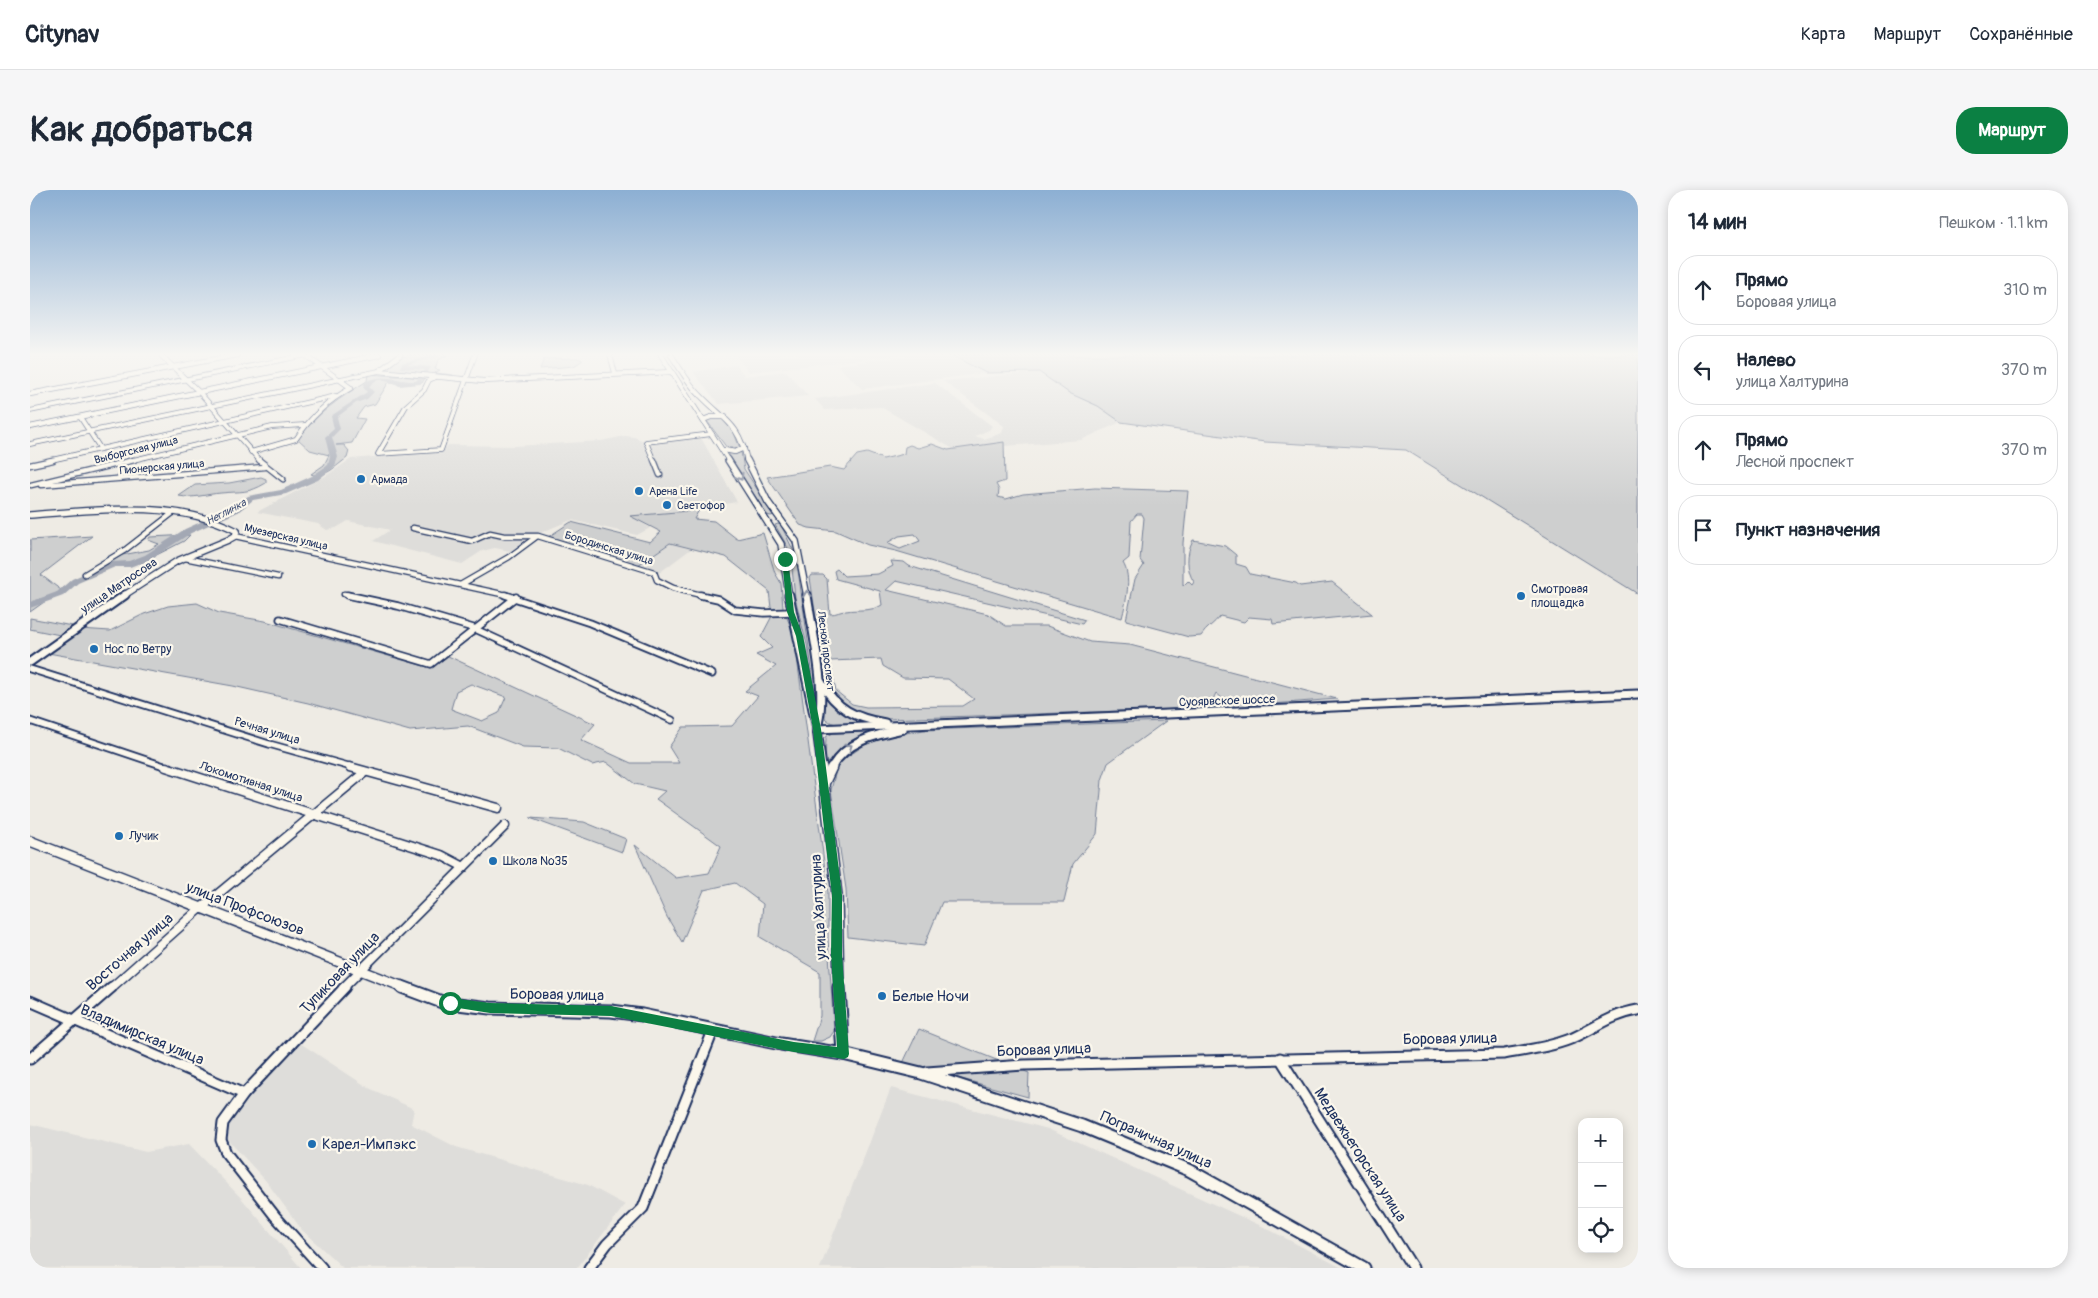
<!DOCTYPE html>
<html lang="ru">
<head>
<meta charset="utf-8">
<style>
	:root { --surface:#fff; --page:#f6f6f7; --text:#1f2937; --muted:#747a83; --line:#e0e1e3; --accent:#0b8043 }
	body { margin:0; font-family:Pangolin,sans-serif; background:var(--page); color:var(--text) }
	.controls { position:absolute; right:15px; bottom:15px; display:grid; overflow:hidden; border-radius:10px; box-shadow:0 2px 12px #0003 }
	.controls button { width:45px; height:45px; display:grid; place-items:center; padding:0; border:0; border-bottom:1px solid var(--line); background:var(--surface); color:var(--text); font:25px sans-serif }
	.stop { position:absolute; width:15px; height:15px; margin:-11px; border:4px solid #0b8043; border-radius:50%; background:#fff }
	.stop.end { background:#0b8043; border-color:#fff; box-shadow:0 1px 5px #0008 }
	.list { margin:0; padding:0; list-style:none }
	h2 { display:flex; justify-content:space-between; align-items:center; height:65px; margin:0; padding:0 20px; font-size:21px }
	h2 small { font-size:16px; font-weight:400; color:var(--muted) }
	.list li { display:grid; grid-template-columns:32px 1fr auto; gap:15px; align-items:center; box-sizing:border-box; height:70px; margin:0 10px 10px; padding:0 10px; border:1px solid var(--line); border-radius:20px }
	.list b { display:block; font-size:19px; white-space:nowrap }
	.list p { margin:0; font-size:16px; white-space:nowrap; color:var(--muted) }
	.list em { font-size:16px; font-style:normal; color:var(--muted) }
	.icon { flex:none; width:28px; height:28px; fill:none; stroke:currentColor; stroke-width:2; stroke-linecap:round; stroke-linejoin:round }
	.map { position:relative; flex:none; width:1608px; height:1078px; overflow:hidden; border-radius:20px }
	header { display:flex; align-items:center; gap:30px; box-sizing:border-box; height:70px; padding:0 25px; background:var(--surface); border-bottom:1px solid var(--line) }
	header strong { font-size:24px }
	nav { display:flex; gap:28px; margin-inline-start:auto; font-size:18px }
	.intro { display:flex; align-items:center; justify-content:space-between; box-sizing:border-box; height:120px; padding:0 30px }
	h1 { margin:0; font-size:35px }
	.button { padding:12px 22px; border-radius:20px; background:var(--accent); color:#fff; font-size:18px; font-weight:700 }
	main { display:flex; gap:30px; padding:0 30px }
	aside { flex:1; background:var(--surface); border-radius:20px; box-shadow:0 2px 12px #0003 }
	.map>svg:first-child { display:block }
</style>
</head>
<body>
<header>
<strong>Citynav</strong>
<nav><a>Карта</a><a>Маршрут</a><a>Сохранённые</a></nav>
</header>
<div class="intro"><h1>Как добраться</h1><a class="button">Маршрут</a></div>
<main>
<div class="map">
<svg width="1608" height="1078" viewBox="0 0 1608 1078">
	<rect width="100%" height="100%" fill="#eeebe4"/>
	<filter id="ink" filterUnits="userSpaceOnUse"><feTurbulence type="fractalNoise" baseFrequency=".02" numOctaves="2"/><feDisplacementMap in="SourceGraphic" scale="10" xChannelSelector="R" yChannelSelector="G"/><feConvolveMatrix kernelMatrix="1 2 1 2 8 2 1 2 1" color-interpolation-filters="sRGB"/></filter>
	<g filter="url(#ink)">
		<g fill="#deddda">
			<path d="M705 165H869L719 182Z"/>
			<path d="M888 165H921L956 183 832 199 807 175Z"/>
			<path d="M706 175 715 186 756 181 778 206 689 214 663 182Z"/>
			<path d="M1009 182 1039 203 1068 216 1091 232 1051 250 925 260 851 217 795 220 785 209 905 193 962 236 959 240 945 246 954 249 972 243 974 236 913 191Z"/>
			<path d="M595 246 604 247 617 252 670 246 707 312 605 328 620 338 607 345 541 330 498 348 480 361 465 358 452 361 432 374 343 351 360 340 318 331 306 338 297 340 288 334 227 322 294 287 321 269 413 261 418 255 485 256 571 251Z"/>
			<path d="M640 353 661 359 629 383 608 375Z"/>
			<path d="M270 853 339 898 384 919 381 934 426 957 558 995 595 1015 547 1078H313L272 1040 236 991 199 951 196 936 215 911Z"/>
			<path d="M861 898 1018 939 1236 1038 1312 1078H790Z"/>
			<path d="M0 934 116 962 159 954 212 1009 271 1078H0Z"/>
		</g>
		<g fill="#cecfcf" stroke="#747f96" fill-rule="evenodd">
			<path d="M380 165H418L408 170 405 179 410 180 405 183 423 185 419 188 352 180 368 168Z"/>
			<path d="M921 165H1608V404L1376 260 1235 252 1091 232 1068 216 1039 203 1009 182 956 183Z"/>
			<path d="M547 168 553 170 544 176 510 179 514 169Z"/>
			<path d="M338 184 395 188 392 193 359 192 345 214 334 217 326 228 335 229 322 253 306 255H314L319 261 317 268C307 275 293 290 281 284L294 275 299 265 280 260 268 249C287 223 310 208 337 191Z"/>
			<path d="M680 228 692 229 704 243 710 258H697L677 231Z"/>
			<path d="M974 252 975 291 966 294 969 300 968 307 976 309 993 304 1065 298 1158 301 1153 353V396L1158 391 1162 395 1164 392C1156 380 1156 363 1163 350L1195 356 1206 365V374L1216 377 1220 384 1266 393 1270 396 1302 392 1342 424 1243 434 1242 429 1219 427 1214 432 1190 426C1184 434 1176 438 1171 446L1159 447 1096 430 1105 389 1114 375 1110 370 1114 328 1112 324H1107L1101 331 1099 368 1093 373C1102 387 1096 412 1092 428L866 361 838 355 806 341 779 338 770 335 737 287 800 277 814 280 827 265 837 263 853 269 874 264 875 257 880 255 888 258 902 254 918 260ZM885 344 890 351 870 359 857 353 869 346Z"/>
			<path d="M711 262 714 279 744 325 741 326 737 325 698 263Z"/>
			<path d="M231 287 236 289V293C218 304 211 301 191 303 176 304 164 309 149 306L165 295 199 293Z"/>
			<path d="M669 320 664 329 684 331 707 349 733 343 745 383 751 393 753 418 764 445 798 702V749L804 841 800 847 791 851H782L790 826V782L730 747 733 714 705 693 674 700 652 752 637 727 605 655 646 688 679 683 691 656 626 609 635 601 605 594 576 572 562 575 528 558 493 557 438 536 380 541 278 513 203 496 18 463 50 439 80 441 114 424 138 416 167 413 189 423 235 431 401 478 418 466 565 534 551 550 601 573H649L639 557 653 537 702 536 728 506 715 501 746 476 726 465 742 458 731 447 742 426 739 401 696 367 640 353 608 375 518 347 541 332 620 352 631 342 600 326ZM441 494 476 507 469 523 452 531 421 519 426 501Z"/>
			<path d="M748 334 751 335 766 366 788 522 777 455 765 408 762 378 757 356 745 335Z"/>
			<path d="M160 345 154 351 111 373H84L59 384 92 365 119 360 129 354 118 350 120 347Z"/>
			<path d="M62 346 11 385 31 400 0 422V350Z"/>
			<path d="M861 371 874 372 879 376 1055 430 1052 434 866 391 856 400 958 424 976 436H1017L1060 452 1100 455 1307 509 1203 517 1186 503 1179 518 856 529C827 525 811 521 796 494L780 388 782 385H793L797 389 800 424C807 424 810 421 816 421 828 419 841 422 852 415L850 401 806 389 804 381 807 379 814 386 848 384 863 376ZM851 469 853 476 873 488 918 489 944 509 933 516 836 517 822 514 806 501 800 471Z"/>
			<path d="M0 428 42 436 30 445 0 439Z"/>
			<path d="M795 507C807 522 822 527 840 533 826 534 805 539 795 528Z"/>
			<path d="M1136 531 1078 573 1072 590 1067 644 1043 674 1034 712H912L894 756 818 747 816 699 801 600 808 573 845 548 894 540Z"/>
			<path d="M838 542 823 550 795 575 796 547 803 543Z"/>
			<path d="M500 628 554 632 596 649 592 662Z"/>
			<path d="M889 839 999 883 998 907 873 873Z"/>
		</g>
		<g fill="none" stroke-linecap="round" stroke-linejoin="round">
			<path fill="#a3a8b4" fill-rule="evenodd" d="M406 165H416L376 175 401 177 390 194 369 196C361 190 346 186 339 197L344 202 337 209 326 213 307 227 310 239 302 247 308 267 305 276 288 290 256 304 223 310 208 322 161 343 121 369 100 377H85L48 393 33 406 0 418V412L27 402 42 389 81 372 99 371 115 365 155 339 202 318 218 306 251 300 282 286 298 275 300 267 295 247 304 239 301 226 337 202 333 197 335 192C354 182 368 192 386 191L395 180 370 178 372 173Z"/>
			<g stroke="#1b2f5e" stroke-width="5.5">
				<g id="minor-far4">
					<path d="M580 165 585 183"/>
					<path d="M143 177 169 202 230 271"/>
					<path d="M406 187 399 190 394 200 376 216 348 264 411 260 445 165"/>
					<path d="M0 221 276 165"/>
					<path d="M50 227 70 258"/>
					<path d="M0 254 349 181"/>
					<path d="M221 262 266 249C280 228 299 210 321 198L275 165"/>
					<path d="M17 271 306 206"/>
					<path d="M99 271 242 237 275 235"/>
					<path d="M624 271 616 252 682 244"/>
				</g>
			</g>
			<g stroke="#1b2f5e" stroke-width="7">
				<g id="minor-far3">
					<path d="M229 270 253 289"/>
					<path d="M624 270 630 285"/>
					<path d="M0 275 23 270"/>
					<path d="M1 295 104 270"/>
					<path d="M11 295 235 277"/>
					<path d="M383 338 442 351 460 343 474 346H508L624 382 627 390 643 398 675 406"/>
					<path d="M205 346 481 406"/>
					<path d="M155 368 248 387"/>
					<path d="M55 384 95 360 144 322"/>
					<path d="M432 394 479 367 506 347"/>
					<path d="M314 404 322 406"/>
				</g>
			</g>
			<g stroke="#1b2f5e" stroke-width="9">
				<g id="minor-far2">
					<path d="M317 405 368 416 443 438 642 530"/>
					<path d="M475 405 560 433 682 484"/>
					<path d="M670 405 688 409 705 420 734 423 761 422"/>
					<path d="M250 429 401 474 486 407"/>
					<path d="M0 479 239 554 325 578"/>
					<path d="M0 531 140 578"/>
				</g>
			</g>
			<g stroke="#1b2f5e" stroke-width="11">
				<g id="minor-far1">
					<path d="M136 577 411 665 434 677"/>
					<path d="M320 577 468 618"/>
					<path d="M81 798 171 718 335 582"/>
					<path d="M313 798 475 636"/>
				</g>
			</g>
			<g stroke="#1b2f5e" stroke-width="13">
				<g id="minor">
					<path d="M0 811 214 904"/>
					<path d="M1250 868 1383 1078"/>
					<path d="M0 869 82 797"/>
					<path d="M897 882 994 875 1474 864C1497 860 1521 857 1543 848 1565 838 1583 824 1608 820"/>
					<path d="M292 1078 245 1026 196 963 191 950 193 933 214 904 315 797"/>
					<path d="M559 1078 577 1054 613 1018 683 841"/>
				</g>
			</g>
			<g stroke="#1b2f5e" stroke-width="6">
				<g id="major-far4">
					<path d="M131 165 143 177"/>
					<path d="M370 165 349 181 453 191 642 182"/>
					<path d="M631 165 699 271"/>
					<path d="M641 165C650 178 659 195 671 206 695 231 709 233 717 271"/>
					<path d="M0 204 207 165"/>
					<path d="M673 230 681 227H695"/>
					<path d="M0 237 349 165"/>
					<path d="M694 260 705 262 714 258"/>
				</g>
			</g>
			<g stroke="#1b2f5e" stroke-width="8">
				<g id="major-far3">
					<path d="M698 270 751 354 759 406"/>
					<path d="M717 270 738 312 766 351 777 406"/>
					<path d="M0 325C66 320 146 309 207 341L205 346 198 350 147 371 93 406"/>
				</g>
			</g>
			<g stroke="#1b2f5e" stroke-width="11">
				<g id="major-far2">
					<path d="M759 405 787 539 792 578"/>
					<path d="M777 405C782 441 798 503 787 537"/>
					<path d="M0 472 95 405"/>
					<path d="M791 492C806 519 825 528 855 533"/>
					<path d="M787 539 1608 504"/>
					<path d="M801 578C817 551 844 545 873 539"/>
				</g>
			</g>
			<g stroke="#1b2f5e" stroke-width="12">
				<g id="major-far1">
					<path d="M792 577 807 705 809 798"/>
					<path d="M794 594 802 577"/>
					<path d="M0 651 376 798"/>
				</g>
			</g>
			<g stroke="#1b2f5e" stroke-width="15">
				<g id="major">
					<path d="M372 797 412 812 460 818 581 821 612 825 751 854 813 864 891 883 1052 936 1159 980 1334 1078"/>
					<path d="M809 797 813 864"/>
				</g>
			</g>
			<use href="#minor-far4" stroke="#fbf7ec" stroke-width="4"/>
			<use href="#minor-far3" stroke="#fbf7ec" stroke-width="4.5"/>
			<use href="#minor-far2" stroke="#fbf7ec" stroke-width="5.5"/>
			<use href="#minor-far1" stroke="#fbf7ec" stroke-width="8"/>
			<use href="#minor" stroke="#fbf7ec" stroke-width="9"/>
			<use href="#major-far4" stroke="#fbf7ec" stroke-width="4.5"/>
			<use href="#major-far3" stroke="#fbf7ec" stroke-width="5.5"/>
			<use href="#major-far2" stroke="#fbf7ec" stroke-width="7"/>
			<use href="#major-far1" stroke="#fbf7ec" stroke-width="9"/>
			<use href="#major" stroke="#fbf7ec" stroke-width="11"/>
		</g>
		<defs><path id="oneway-chevron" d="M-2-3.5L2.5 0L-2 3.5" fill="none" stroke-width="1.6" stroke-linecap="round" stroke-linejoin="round" transform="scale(1.25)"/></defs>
		<g stroke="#8b93a5">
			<use href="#oneway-chevron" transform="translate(710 287) rotate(60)"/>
			<use href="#oneway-chevron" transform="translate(777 404) rotate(-98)"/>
			<use href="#oneway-chevron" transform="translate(819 557) rotate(-35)"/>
		</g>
	</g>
	<linearGradient id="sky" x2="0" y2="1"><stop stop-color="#8cafd3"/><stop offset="0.52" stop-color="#f7f6f3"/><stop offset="1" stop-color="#f7f6f3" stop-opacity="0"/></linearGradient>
	<rect width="1608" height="316" fill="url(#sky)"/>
	<path fill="#0b8043" d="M755 367 758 369 764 422 773 446 791 539 805 648 812 705V765L819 864 818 867 814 869 764 862 581 826 460 823 416 816 414 813 420 808 460 813 581 816 764 852 807 857 801 765 802 705 795 648 783 539 766 446 757 422 752 369Z"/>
	<g fill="#1f6fb2" stroke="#fbf7ec" stroke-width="2">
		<circle cx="331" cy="289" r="5"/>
		<circle cx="609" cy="301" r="5"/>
		<circle cx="637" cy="315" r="5"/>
		<circle cx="1491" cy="406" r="5"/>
		<circle cx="64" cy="459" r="5"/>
		<circle cx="89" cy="646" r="5"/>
		<circle cx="463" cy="671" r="5"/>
		<circle cx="852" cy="806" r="5"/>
		<circle cx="282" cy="954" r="5"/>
	</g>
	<g text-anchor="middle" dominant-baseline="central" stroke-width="4.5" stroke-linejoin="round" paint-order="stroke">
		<g font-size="11" fill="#1b2f5e" stroke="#fbf7ec">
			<text transform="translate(106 260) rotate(-14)">Выборгская улица</text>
			<text transform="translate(132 277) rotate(-5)">Пионерская улица</text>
			<text transform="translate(256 347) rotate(13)">Муезерская улица</text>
			<text transform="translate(579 358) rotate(17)">Бородинская улица</text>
			<text transform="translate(796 461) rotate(83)">Лесной проспект</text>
		</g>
		<g font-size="11" fill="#1b2f5e" stroke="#fbf7ec" text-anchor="start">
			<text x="341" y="289">Армада</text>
			<text x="619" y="301">Арена Life</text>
			<text x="647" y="315">Светофор</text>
		</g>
		<g font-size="11" font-style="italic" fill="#445378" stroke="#fbf7ec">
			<text transform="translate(196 322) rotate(-28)">Неглинка</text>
		</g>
		<g font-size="12" fill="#1b2f5e" stroke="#fbf7ec">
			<text transform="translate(89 396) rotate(-34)">улица Матросова</text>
			<text transform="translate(1197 511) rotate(-2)">Суоярвское шоссе</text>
			<text transform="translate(237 541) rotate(17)">Речная улица</text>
			<text transform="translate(221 592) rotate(18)">Локомотивная улица</text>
		</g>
		<g font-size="12" fill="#1b2f5e" stroke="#fbf7ec" text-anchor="start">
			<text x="1501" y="399">Смотровая<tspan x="1501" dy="14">площадка</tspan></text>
			<text x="74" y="459">Нос по Ветру</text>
			<text x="99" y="646">Лучик</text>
			<text x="473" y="671">Школа №35</text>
		</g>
		<g font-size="15" fill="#1b2f5e" stroke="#fbf7ec">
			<text transform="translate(789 717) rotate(-93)">улица Халтурина</text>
			<text transform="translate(215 719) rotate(21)">улица Профсоюзов</text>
			<text transform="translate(100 762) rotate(-41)">Восточная улица</text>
			<text transform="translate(310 783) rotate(-46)">Тупиковая улица</text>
			<text transform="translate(527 805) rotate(1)">Боровая улица</text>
			<text transform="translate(112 845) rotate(23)">Владимирская улица</text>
			<text transform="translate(1420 849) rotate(-1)">Боровая улица</text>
			<text transform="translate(1014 860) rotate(-2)">Боровая улица</text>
			<text transform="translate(1126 950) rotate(24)">Пограничная улица</text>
			<text transform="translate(1330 965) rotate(57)">Медвежьегорская улица</text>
		</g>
		<g font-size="15" fill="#1b2f5e" stroke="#fbf7ec" text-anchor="start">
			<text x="862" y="806">Белые Ночи</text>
			<text x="292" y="954">Карел-Импэкс</text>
		</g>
	</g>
</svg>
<div class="controls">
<button>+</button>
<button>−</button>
<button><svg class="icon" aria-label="locate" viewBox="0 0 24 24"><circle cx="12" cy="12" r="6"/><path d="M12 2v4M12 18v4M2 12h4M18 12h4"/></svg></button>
</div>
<div class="stop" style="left:420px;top:813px"></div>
<div class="stop end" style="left:755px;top:369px"></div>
</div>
<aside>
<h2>14 мин<small>Пешком · 1.1 km</small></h2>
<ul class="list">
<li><svg class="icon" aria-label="ahead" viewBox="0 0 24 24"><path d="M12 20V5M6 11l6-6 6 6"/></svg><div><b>Прямо</b><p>Боровая улица</p></div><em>310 m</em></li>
<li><svg class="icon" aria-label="left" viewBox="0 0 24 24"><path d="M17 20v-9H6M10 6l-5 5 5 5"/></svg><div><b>Налево</b><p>улица Халтурина</p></div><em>370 m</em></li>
<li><svg class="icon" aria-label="ahead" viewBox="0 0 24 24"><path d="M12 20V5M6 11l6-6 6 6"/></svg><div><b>Прямо</b><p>Лесной проспект</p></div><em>370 m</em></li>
<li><svg class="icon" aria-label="arrive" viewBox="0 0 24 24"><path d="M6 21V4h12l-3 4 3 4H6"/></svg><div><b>Пункт назначения</b></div></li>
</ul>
</aside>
</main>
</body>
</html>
